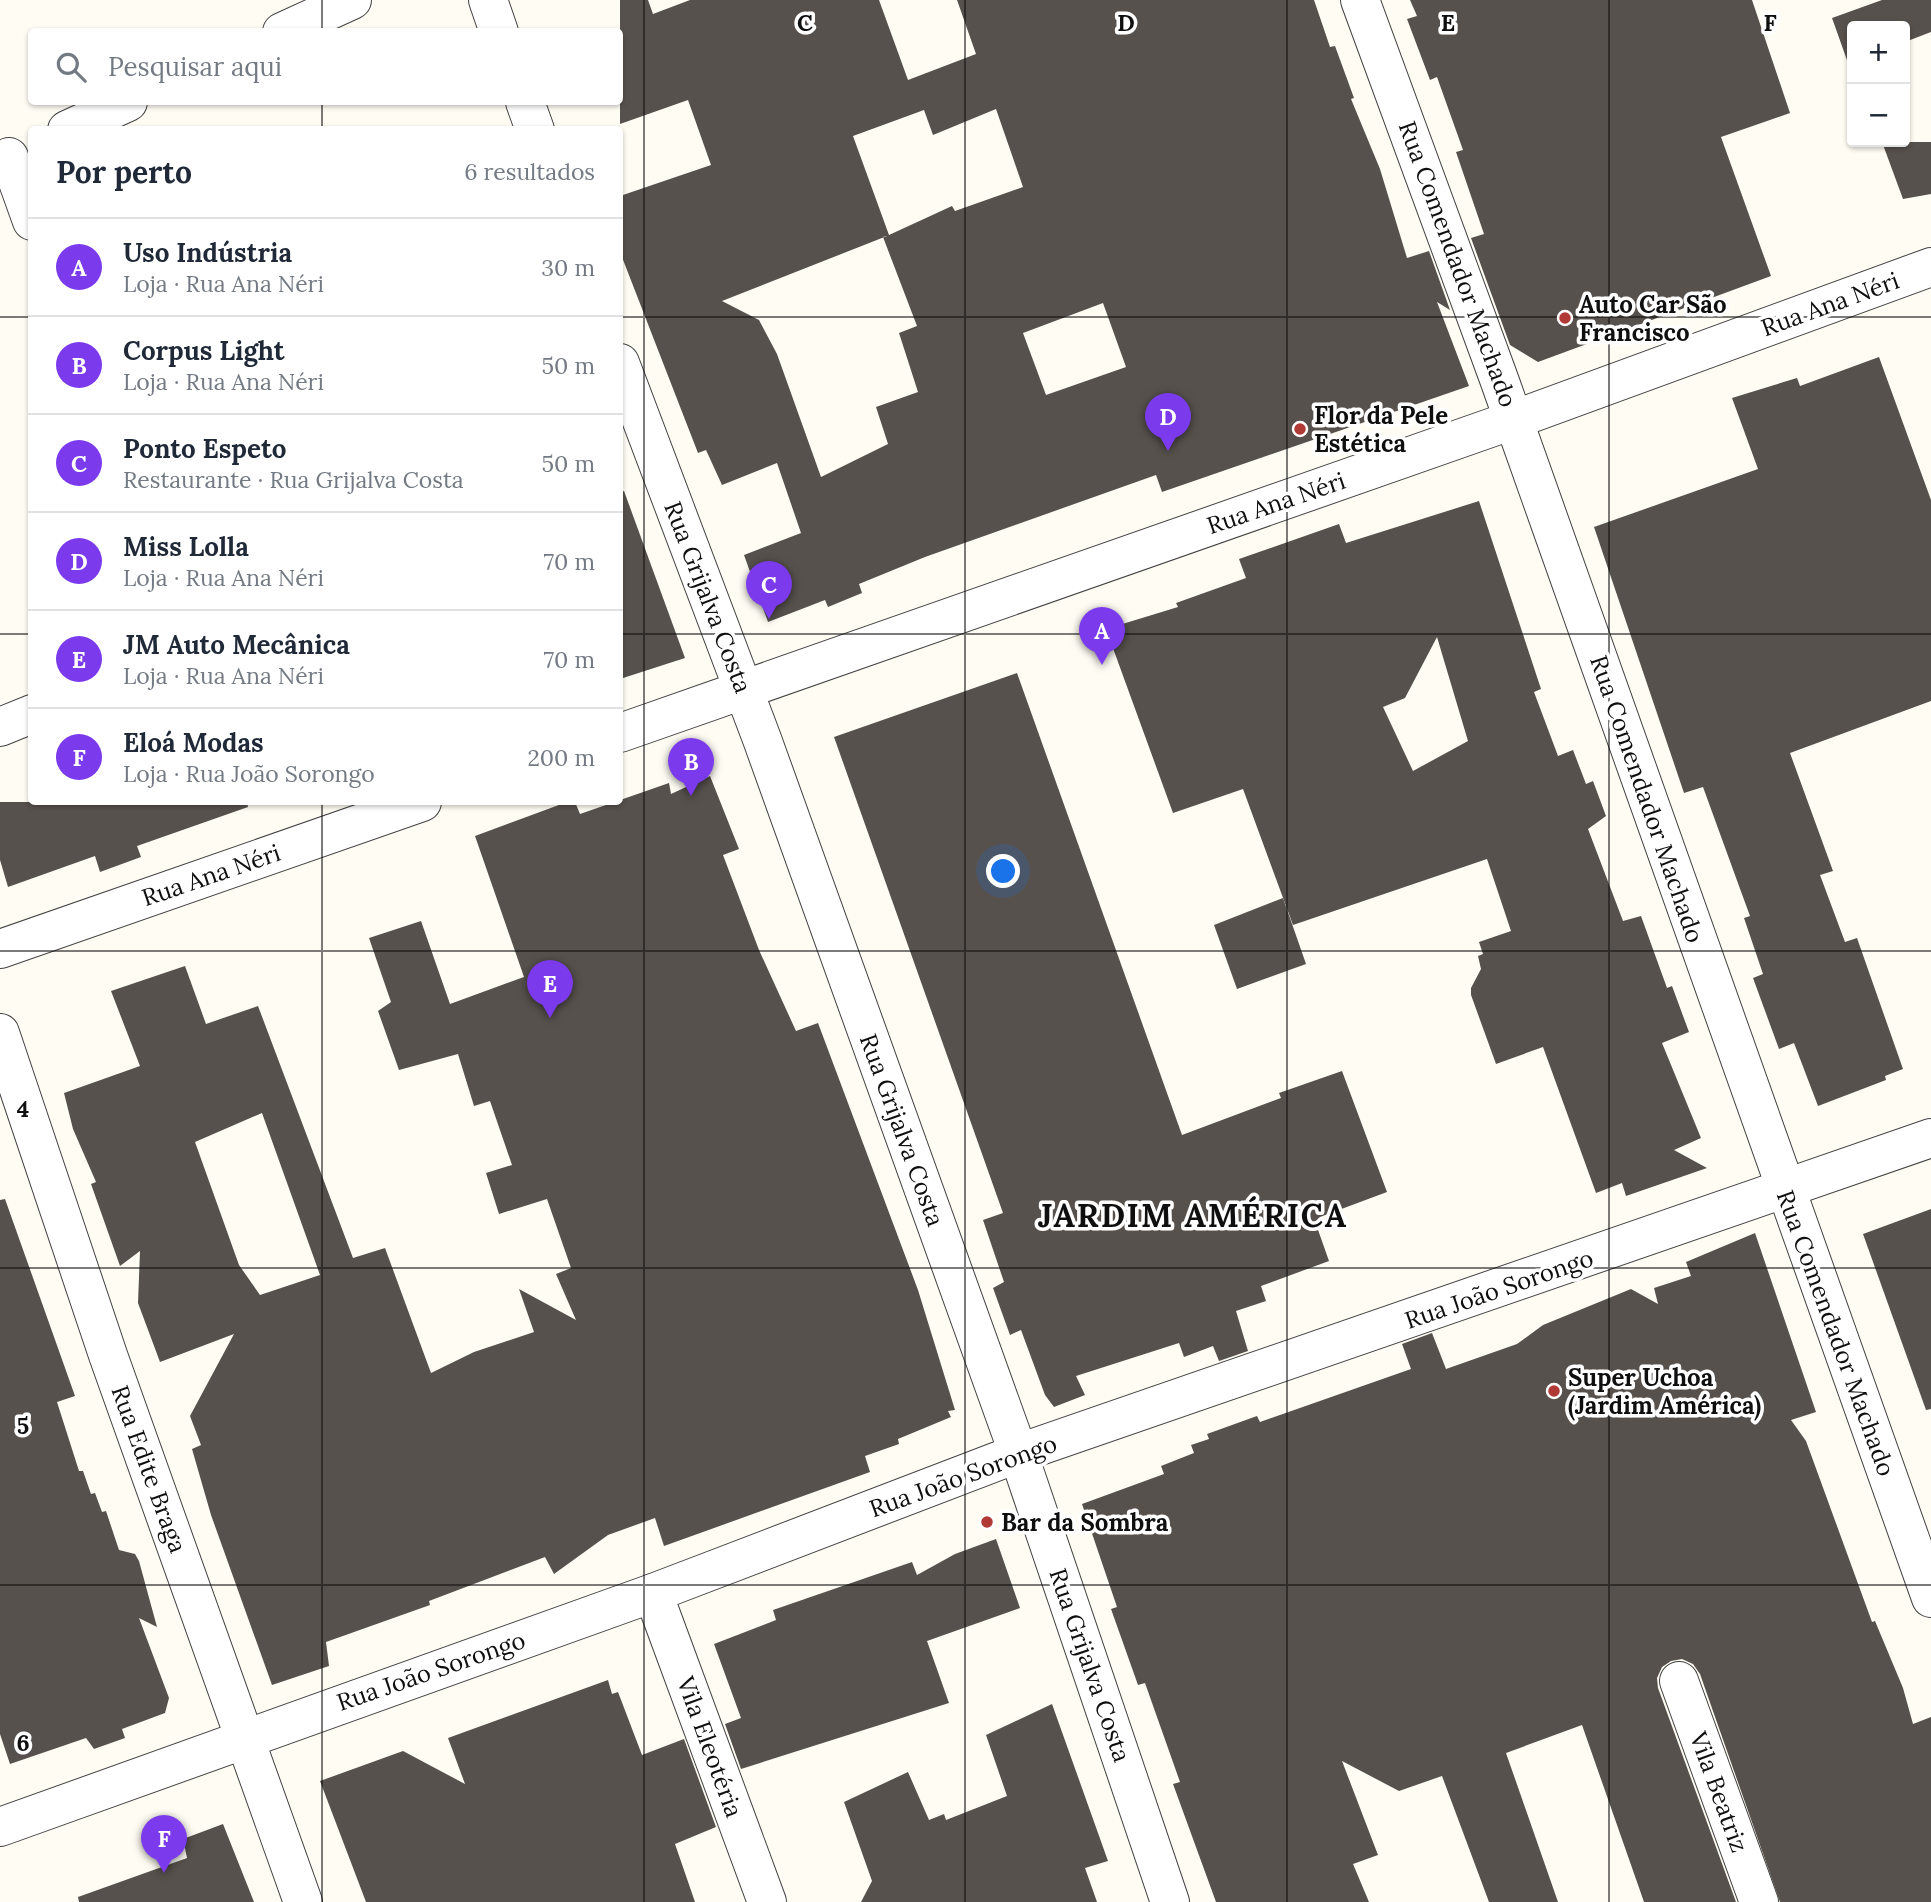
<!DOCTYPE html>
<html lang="pt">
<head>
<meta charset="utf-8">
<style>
	:root { --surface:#fff; --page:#f2f2f3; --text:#1f2937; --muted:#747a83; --line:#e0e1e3; --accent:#7c3aed }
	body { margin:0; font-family:Lora,serif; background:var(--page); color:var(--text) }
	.controls { position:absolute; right:21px; top:21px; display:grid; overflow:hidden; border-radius:7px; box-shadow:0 2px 5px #0004 }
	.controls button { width:63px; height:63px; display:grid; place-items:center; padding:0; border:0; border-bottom:2px solid var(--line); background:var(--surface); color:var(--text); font:35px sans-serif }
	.you { position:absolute; left:1004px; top:872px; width:24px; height:24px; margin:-18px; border:5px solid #fff; border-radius:50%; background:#1a73e8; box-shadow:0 0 0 10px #1a73e833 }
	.badge { display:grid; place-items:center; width:46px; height:46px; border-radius:50%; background:var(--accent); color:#fff; font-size:23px; font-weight:700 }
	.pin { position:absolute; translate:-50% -58px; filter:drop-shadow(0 2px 4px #0008) }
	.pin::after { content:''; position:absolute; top:37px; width:24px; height:21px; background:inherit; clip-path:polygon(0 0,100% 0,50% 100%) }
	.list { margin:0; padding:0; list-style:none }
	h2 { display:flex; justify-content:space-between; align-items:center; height:91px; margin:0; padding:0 28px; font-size:30px }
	h2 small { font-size:23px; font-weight:400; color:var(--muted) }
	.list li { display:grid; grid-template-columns:46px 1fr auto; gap:21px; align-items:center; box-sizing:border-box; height:98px; padding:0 28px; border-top:2px solid var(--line) }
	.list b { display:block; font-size:26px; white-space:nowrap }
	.list p { margin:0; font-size:23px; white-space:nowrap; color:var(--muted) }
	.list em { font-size:23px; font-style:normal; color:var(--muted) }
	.icon { flex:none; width:38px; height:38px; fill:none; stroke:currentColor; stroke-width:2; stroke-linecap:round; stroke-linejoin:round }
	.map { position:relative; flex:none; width:1931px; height:1902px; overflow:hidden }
	.search { position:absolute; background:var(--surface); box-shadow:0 2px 5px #0004; left:28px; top:28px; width:595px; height:77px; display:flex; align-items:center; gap:18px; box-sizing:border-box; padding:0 24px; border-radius:7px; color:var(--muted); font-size:26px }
	.panel { position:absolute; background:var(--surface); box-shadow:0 2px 5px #0004; left:28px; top:126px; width:595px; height:679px; border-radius:7px }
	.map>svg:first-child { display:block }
</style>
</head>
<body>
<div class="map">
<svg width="1931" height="1902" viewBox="0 0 1931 1902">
	<rect width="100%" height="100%" fill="#fefcf3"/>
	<g fill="#57514d" fill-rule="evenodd">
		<path d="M620 0H648L653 14 690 0H879L908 80 976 54 957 0H1314L1330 47 1335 46 1354 98 1351 99 1380 169 1407 258 1429 251 1450 310 1437 302 1469 386 1162 492 1156 475 925 557 859 584 862 593 828 607 825 600 768 622 744 555 801 533 777 463 722 485 706 450 698 453 620 252V196L711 165 688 100 620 124ZM996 109 1023 187 955 211 952 206 889 235 853 136 924 110 933 135ZM887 236 883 237 917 326 899 333 918 392 876 407 888 444 821 477 777 354 759 320 722 301ZM1103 303 1126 367 1046 395 1023 333Z"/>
		<path d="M1410 0H1752L1790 113 1721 137 1771 276 1538 362 1510 345 1471 238 1484 234 1456 152 1463 150 1437 77 1430 80 1407 19 1417 16Z"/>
		<path d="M1882 0H1931V32L1905 42V26H1852V61L1848 63 1832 18Z"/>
		<path d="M1882 142H1931V194L1903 199Z"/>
		<path d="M1879 357 1931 500V701L1790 753 1833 871 1820 875 1845 942 1857 938 1903 1069 1885 1076 1886 1080 1818 1106 1794 1043 1779 1049 1753 978 1763 974 1744 918 1750 916 1739 886 1703 787 1684 793 1594 527 1758 469 1732 398 1797 378 1800 386Z"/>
		<path d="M624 491 685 658 620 679V492Z"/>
		<path d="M1479 501 1541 689 1534 692 1558 756 1573 750 1586 784 1593 781 1606 816 1588 829 1623 921 1641 916 1667 988 1672 986 1689 1032 1662 1043 1701 1138 1674 1150 1707 1168 1626 1196 1622 1183 1596 1193 1543 1047 1496 1064 1471 995V988L1481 969 1478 956 1483 954 1479 942 1511 931 1487 859 1293 925 1243 789 1173 813 1106 629 1178 607 1176 603 1246 578 1239 559 1339 524 1346 543ZM1437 637 1468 741 1413 771 1383 707 1405 698Z"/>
		<path d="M1017 673 1182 1135 1281 1098 1279 1093 1342 1071 1387 1192 1320 1217 1322 1225 1317 1227 1329 1261 1261 1286 1266 1301 1236 1311 1248 1351 1219 1361 1213 1346 1184 1357 1179 1343 1076 1376 1085 1395 1054 1407 1045 1395 1021 1330 1010 1335 993 1288 1004 1282 983 1220 1003 1213 834 737Z"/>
		<path d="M710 776 739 849 723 855 759 950 796 1031 818 1023 918 1290 955 1410 948 1411 951 1417 898 1439 899 1444 865 1456 870 1472 664 1546 655 1518 608 1535 554 1574 545 1557 429 1601 430 1605 326 1642 329 1666 272 1685 211 1515 192 1449 201 1445 190 1416 234 1334 160 1362 138 1303 140 1251 120 1266 91 1184 96 1182 73 1129 64 1093 140 1066 111 991 185 966 206 1024 258 1006 353 1258 385 1248 431 1373 474 1352 534 1332 519 1289 576 1320 556 1274 571 1268 547 1199 499 1214 486 1173 512 1165 490 1101 474 1106 458 1054 399 1070 378 1011 391 1002 369 938 421 921 450 1004 524 977 475 836 567 802H575L580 814 669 783 671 794ZM262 1113 320 1275 260 1295 239 1265 195 1142Z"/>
		<path d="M0 802H247L248 807 137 846 141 857 100 872 95 856 8 887 0 860Z"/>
		<path d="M1283 898 1306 964 1237 989 1214 925Z"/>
		<path d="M5 1199 75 1396 57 1402 79 1471H83L91 1494 95 1493 102 1512 106 1511 119 1550 135 1554 139 1561 157 1627 139 1618 169 1698 165 1713 122 1729 125 1738 94 1749 86 1738 10 1764 0 1734V1200Z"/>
		<path d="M1931 1209V1409L1926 1410 1863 1234Z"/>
		<path d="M1755 1233 1816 1412 1791 1420 1806 1441 1872 1622 1875 1621 1903 1688 1913 1724 1931 1717V1902H1780L1700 1674 1693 1664 1682 1659 1671 1661 1662 1667 1657 1678 1658 1688 1736 1902H1644L1582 1725 1506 1753 1558 1902H1489L1442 1776 1399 1791 1342 1761 1378 1855 1353 1864 1369 1902H1216L1173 1784 1180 1782 1145 1683 1138 1685 1111 1609 1117 1607 1082 1504 1164 1474 1161 1466 1194 1453 1191 1445 1209 1439 1207 1434 1257 1416 1260 1422 1411 1369 1402 1344 1432 1333 1446 1369 1517 1344 1543 1325 1631 1289 1658 1304 1654 1288 1691 1276 1686 1262Z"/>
		<path d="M996 1539 1020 1608 927 1641 949 1703 741 1769 725 1724 741 1718 714 1644 776 1620 773 1610 912 1562 917 1575 955 1554Z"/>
		<path d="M608 1680 612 1694 618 1692 642 1755 684 1739 716 1827 675 1844 695 1902H366L320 1781 403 1751 465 1784 448 1738Z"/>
		<path d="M1052 1704 1108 1861 1085 1868 1097 1902H861L872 1881 844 1802 908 1772 929 1820 944 1814 946 1820 1007 1796 986 1735Z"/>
		<path d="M223 1824 254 1902H79L78 1897 187 1858 183 1839Z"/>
	</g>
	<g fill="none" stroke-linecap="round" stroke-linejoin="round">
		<g stroke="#424242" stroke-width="40">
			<g id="minor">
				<path d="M488 0 499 32"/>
				<path d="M1360 0 1499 379 1931 1598"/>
				<path d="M282 32 352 0"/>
				<path d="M525 102 535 130"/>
				<path d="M67 130 128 102"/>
				<path d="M9 157 32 221"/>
				<path d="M620 363 762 739 1014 1441 1170 1902"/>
				<path d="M0 727 32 714"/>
				<path d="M620 733 1513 420 1931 267"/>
				<path d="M0 949 422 802"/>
				<path d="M0 1033 108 1355 303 1902"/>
				<path d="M653 1593 767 1902"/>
				<path d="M1679 1681 1759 1902"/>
				<path d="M0 1827 653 1593 1019 1453 1931 1138"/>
			</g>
		</g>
		<use href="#minor" stroke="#fff" stroke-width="38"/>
	</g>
	<path fill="none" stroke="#0f0f0f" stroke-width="2" stroke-opacity="0.55" d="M322 0V32M644 0V1902M965 0V1902M1287 0V1902M1609 0V1902M322 102V130M0 317H32M620 317H1931M0 634H32M620 634H1931M322 802V1902M0 951H1931M0 1268H1931M0 1585H1931"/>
	<g fill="#b13936" stroke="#fff" stroke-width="2.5">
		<circle cx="1565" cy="318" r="7"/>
		<circle cx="1300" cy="429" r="7"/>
		<circle cx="1554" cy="1391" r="7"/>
		<circle cx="987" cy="1522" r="7"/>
	</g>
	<g text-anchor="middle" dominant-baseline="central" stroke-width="7" stroke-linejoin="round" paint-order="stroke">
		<g font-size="24" fill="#0f0f0f" stroke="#fff">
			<text transform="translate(1458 264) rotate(70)">Rua Comendador Machado</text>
			<text transform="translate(1830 304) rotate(-20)">Rua Ana Néri</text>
			<text transform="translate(1276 503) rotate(-19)">Rua Ana Néri</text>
			<text transform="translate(708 597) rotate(69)">Rua Grijalva Costa</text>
			<text transform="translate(1647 799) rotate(71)">Rua Comendador Machado</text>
			<text transform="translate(211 875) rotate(-19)">Rua Ana Néri</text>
			<text transform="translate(902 1130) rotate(70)">Rua Grijalva Costa</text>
			<text transform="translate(1499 1289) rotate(-19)">Rua João Sorongo</text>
			<text transform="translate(1836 1333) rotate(70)">Rua Comendador Machado</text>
			<text transform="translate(149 1469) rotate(70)">Rua Edite Braga</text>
			<text transform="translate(963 1476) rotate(-20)">Rua João Sorongo</text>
			<text transform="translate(1090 1665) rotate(71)">Rua Grijalva Costa</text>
			<text transform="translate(431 1671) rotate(-19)">Rua João Sorongo</text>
			<text transform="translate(710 1747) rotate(70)">Vila Eleotéria</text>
			<text transform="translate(1719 1792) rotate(70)">Vila Beatriz</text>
		</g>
		<g font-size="24" font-weight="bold" fill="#0f0f0f" stroke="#fff" text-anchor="start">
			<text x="1579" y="304">Auto Car São<tspan x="1579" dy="28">Francisco</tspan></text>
			<text x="1314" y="415">Flor da Pele<tspan x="1314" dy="28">Estética</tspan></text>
			<text x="1568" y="1377">Super Uchoa<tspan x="1568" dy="28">(Jardim América)</tspan></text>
			<text x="1001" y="1522">Bar da Sombra</text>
		</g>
		<g font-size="32" font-weight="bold" letter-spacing="2" fill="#0f0f0f" stroke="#fff">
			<text x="1193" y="1215">JARDIM AMÉRICA</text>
		</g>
	</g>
	<g font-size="23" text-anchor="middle" font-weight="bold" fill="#0f0f0f" stroke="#fff" stroke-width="7" stroke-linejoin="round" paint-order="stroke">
		<text x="805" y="31">C</text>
		<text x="1126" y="31">D</text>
		<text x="1448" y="31">E</text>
		<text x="1770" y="31">F</text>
		<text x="23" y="1117">4</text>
		<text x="23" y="1434">5</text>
		<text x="23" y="1751">6</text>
	</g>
</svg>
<div class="controls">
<button>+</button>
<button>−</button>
</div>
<div class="you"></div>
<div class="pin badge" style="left:1102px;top:665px">A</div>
<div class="pin badge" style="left:691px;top:796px">B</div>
<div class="pin badge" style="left:769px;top:619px">C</div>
<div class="pin badge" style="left:1168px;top:451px">D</div>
<div class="pin badge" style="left:550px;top:1018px">E</div>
<div class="pin badge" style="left:164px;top:1873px">F</div>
<div class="search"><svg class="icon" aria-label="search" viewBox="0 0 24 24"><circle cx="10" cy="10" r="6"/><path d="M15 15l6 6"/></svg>Pesquisar aqui</div>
<section class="panel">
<h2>Por perto<small>6 resultados</small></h2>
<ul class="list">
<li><span class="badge">A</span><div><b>Uso Indústria</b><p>Loja · Rua Ana Néri</p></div><em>30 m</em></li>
<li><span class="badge">B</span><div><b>Corpus Light</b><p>Loja · Rua Ana Néri</p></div><em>50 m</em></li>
<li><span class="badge">C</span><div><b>Ponto Espeto</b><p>Restaurante · Rua Grijalva Costa</p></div><em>50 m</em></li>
<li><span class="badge">D</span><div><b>Miss Lolla</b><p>Loja · Rua Ana Néri</p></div><em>70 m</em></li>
<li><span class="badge">E</span><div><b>JM Auto Mecânica</b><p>Loja · Rua Ana Néri</p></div><em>70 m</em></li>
<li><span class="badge">F</span><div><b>Eloá Modas</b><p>Loja · Rua João Sorongo</p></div><em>200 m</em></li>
</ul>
</section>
</div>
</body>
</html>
